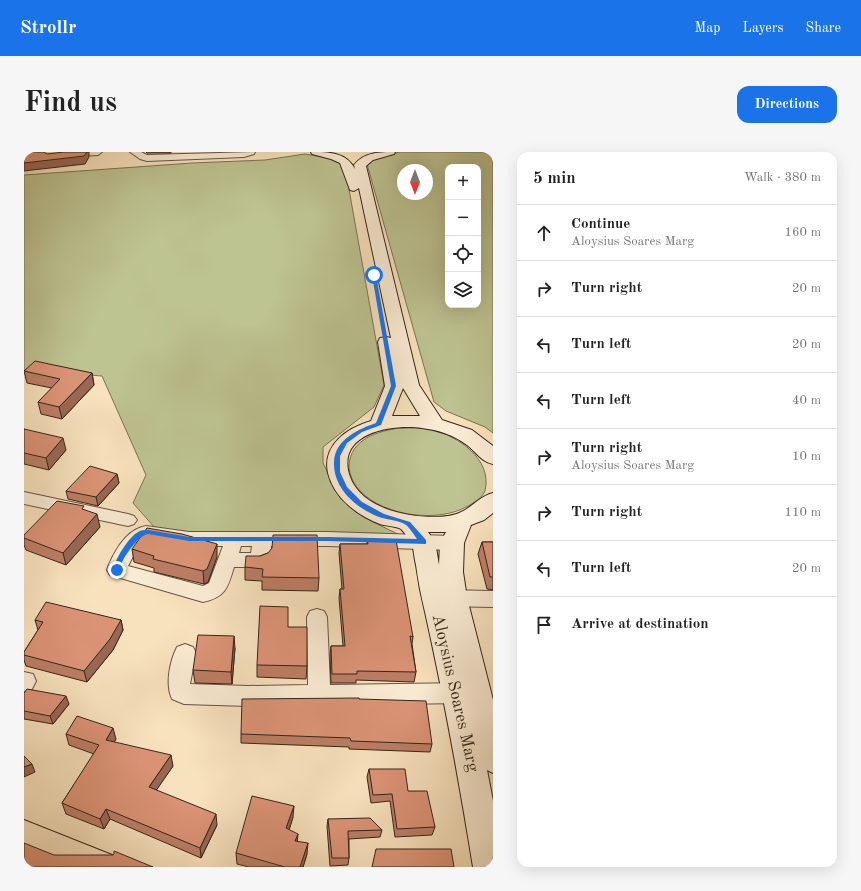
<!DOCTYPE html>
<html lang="en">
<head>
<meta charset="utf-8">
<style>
	:root { --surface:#fff; --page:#f6f6f6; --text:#222; --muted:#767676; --line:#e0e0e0; --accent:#1a73e8 }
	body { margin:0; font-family:"Old Standard TT",serif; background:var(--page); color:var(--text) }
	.controls { position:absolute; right:12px; top:12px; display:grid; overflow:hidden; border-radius:8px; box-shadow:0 4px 16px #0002 }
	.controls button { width:36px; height:36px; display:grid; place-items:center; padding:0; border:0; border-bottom:1px solid var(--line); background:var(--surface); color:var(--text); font:20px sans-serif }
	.compass { position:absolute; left:373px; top:12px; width:36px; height:36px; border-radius:50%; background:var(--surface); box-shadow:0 4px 16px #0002; rotate:180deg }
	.stop { position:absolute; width:12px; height:12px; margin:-9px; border:3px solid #1a73e8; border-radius:50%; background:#fff }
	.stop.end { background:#1a73e8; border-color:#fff; box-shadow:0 1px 4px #0008 }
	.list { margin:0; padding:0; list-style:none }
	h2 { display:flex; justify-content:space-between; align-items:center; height:52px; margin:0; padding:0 16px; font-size:17px }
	h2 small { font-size:13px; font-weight:400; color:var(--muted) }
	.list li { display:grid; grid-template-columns:26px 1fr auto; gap:12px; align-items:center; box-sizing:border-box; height:56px; padding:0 16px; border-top:1px solid var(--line) }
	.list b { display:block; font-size:15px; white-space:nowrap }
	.list p { margin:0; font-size:13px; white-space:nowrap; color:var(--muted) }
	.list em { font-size:13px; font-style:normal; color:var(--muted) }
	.icon { flex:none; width:22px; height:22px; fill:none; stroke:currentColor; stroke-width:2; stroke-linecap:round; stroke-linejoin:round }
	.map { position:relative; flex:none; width:469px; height:715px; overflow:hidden; border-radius:12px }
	header { display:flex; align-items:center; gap:24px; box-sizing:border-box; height:56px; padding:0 20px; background:var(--accent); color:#fff }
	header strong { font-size:19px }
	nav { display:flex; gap:22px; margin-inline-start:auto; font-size:14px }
	.intro { display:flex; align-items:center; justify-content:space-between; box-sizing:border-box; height:96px; padding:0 24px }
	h1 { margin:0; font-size:28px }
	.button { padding:10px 18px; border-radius:12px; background:var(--accent); color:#fff; font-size:14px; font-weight:700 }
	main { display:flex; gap:24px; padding:0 24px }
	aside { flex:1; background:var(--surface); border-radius:12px; box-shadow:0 4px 16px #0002 }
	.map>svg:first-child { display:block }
</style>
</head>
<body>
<header>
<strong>Strollr</strong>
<nav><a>Map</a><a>Layers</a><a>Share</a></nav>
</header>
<div class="intro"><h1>Find us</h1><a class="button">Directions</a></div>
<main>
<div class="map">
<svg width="469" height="715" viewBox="0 0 469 715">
	<rect width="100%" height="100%" fill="#f8e2bd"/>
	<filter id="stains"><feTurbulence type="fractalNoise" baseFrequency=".005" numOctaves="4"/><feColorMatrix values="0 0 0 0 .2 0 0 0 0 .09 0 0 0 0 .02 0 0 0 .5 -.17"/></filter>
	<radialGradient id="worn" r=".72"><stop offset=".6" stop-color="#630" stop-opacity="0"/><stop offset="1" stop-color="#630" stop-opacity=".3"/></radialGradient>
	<g fill="#bdc391" stroke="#787455" fill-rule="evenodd">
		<path d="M376 0H469V281L461 275 422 259 410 250 343 12 349 6ZM424 15H454V153H424ZM379 18H403V42H379Z"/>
		<path d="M281 2 310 7 321 15 360 233 350 255 299 295V311L317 347 349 370 378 384 178 381 131 376 109 351 122 323 78 224 0 218V23L168 11 241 8Z"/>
		<path d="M376 276C387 276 398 275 409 278 433 284 469 307 461 339 457 348 446 353 438 357 407 371 352 362 332 334 328 328 325 320 325 314 326 287 354 279 376 276Z"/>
	</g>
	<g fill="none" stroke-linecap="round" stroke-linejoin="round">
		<g stroke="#655542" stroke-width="2">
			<g id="street">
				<path d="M41 0H78L74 3 38 5 36 3Z"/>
				<path d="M106 0H117L123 3 231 0 230 2 220 5 123 9 116 7Z"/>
				<path d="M0 340 104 362 110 364 113 368 110 372 104 374 0 352Z"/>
				<path d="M122 374 165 380H303L428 384 435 386 437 391 435 396 428 398 303 394H247L246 408 243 413 236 415H210C204 435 202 445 179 450L86 423 83 418 84 415C91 398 103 377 122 374ZM123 387 165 394H199L185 431 179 434 104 414 113 397ZM217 394H228L227 401H215Z"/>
				<path d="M418 438 469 439V455L418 454 411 451 408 446 411 441Z"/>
				<path d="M293 457 300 459 303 465 306 533 441 531 449 534 452 541 449 548 441 551 224 554 160 552 148 547C141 532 146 509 153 495L161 492 169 495 172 501 166 532 224 534 284 533 283 465 286 459Z"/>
				<path d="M0 520 9 522 12 529 8 537 0 539Z"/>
			</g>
		</g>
		<g stroke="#342619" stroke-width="2">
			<path id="secondary" d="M287 0C305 0 322 0 331 17L330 13C340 0 356 0 371 0L370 2 349 8 342 14 395 233 418 268 448 278 469 294V312C458 310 452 300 443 293 430 283 414 278 398 276 370 272 313 280 325 322 336 359 392 368 424 364 446 361 452 345 469 341V361L460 368 447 373 440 391 439 420 443 446 469 548V621L463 618 469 649V715H449C435 629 420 545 401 460 397 444 394 428 392 413 390 406 390 398 388 392 386 388 380 380 377 377 372 374 362 374 356 372 334 364 310 346 304 321 298 293 323 276 347 269L361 234 354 190 356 186 362 185 367 186 335 36 330 39 326 38 316 11 307 7 288 2ZM379 236 396 264H368ZM404 380H422L416 391 415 413 411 390Z"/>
		</g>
		<g stroke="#342619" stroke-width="2">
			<path id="highway" d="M0 668 88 703 93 715H36L0 700Z"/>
		</g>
		<use href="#street" fill="#faecd4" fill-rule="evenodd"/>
		<use href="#secondary" fill="#faecd4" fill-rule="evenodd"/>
		<use href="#highway" fill="#f8e2bd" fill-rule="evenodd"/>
	</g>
	<g fill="#bc7e65" stroke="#342619">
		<path d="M122 0H147V1H123Z"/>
		<path d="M0 219 68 221 70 233 38 267 17 262 14 250 28 236 3 231Z"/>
		<path d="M0 277 42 298 25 318 0 312Z"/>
		<path d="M93 322 95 331 74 354 44 347 42 339Z"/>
		<path d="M61 358 76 375 42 413 2 398 0 393V383Z"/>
		<path d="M343 387 389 485 388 492 392 520 390 530 332 528V531H307L306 503 307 494H319L315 446 316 437H318L315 401 316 392H343Z"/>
		<path d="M458 390H469V438L463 437 454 402Z"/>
		<path d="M108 397 193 405 184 430 180 432 130 420V416L110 410Z"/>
		<path d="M244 401 295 426 294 439 238 438V429L221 428V415L236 404Z"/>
		<path d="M11 468H97L99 478 89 498 63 530 2 514 0 508V500L14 478Z"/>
		<path d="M264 475 283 514 282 527 233 525V513Z"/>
		<path d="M211 496 208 532 171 531 169 518Z"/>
		<path d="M0 541 45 552 29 572 0 567Z"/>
		<path d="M335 547 408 592 406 600 325 597V595L217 591V582Z"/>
		<path d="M42 582 92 587 90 590 149 614 132 638 193 673 177 706 86 667 80 677 42 662 38 651 70 602 45 593Z"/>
		<path d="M345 617 384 639 411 675 408 683 371 685 366 649 347 651 343 625Z"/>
		<path d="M269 665 265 678 273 690 283 702 279 715H225L213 712 212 701Z"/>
		<path d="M304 667 358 678 356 685 325 687V706L324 713 306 714 303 674Z"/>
	</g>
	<g fill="#996753" stroke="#342619">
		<path d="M63 0H65V5L61 12 0 19V11Z"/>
		<path d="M68 221 70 233 38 267 35 255Z"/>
		<path d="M39 286 42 298 25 318 22 306Z"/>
		<path d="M93 322 95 331 74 354 72 345Z"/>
		<path d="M73 362 76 375 42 413 39 401Z"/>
		<path d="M193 392V405L184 430 180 432 179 419Z"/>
		<path d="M97 468 99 478 89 498 63 530 60 519Z"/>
		<path d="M210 484 211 496 208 532 207 520Z"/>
		<path d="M42 544 45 552 29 572 26 564Z"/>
		<path d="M89 576 92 587 85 599 82 588Z"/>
		<path d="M147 603 149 614 127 646 125 635Z"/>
		<path d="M8 612 11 620 0 625V615Z"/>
		<path d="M270 654 269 665 262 687V676Z"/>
		<path d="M82 657 86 667 80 677 76 667Z"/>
		<path d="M192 662 193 673 177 706 176 696Z"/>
		<path d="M274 682 273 693 271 689Z"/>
		<path d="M284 691 283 702 279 715H276Z"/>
	</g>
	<g fill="#db9376" stroke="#342619">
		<path d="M0 0H20L23 2 40 0H63L60 4 0 11Z"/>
		<path d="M11 209 68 221 35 255 14 250 36 227 0 219Z"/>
		<path d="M0 277 39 286 22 306 0 301Z"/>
		<path d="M66 314 93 322 72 345 42 339Z"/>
		<path d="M33 349 60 354 58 357 73 362 39 401 0 386V383Z"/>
		<path d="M123 376 158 382 193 392 183 417 179 419 129 407 130 404 108 397Z"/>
		<path d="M249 383H293L295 426 238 425 239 417 221 415 222 404H236L244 401 248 396Z"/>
		<path d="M343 387 372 388 389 485 386 484 392 520 333 519V522H308L307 494H321L316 437H320L316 392H344Z"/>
		<path d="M458 390H469V425H466Z"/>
		<path d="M22 450 97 468 86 487 60 519 0 503V500L19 470 11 468Z"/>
		<path d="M236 454 264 455V475H283V514L233 513Z"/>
		<path d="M174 483 210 484 207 520 169 518Z"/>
		<path d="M3 537 42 544 26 564 0 559V541Z"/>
		<path d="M335 546V547L402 549 408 592 327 589 326 586 217 582 218 547Z"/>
		<path d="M53 564 89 576 82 588 147 603 125 635 192 662 176 696 82 657 76 667 38 651 75 593 42 582Z"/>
		<path d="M0 604 8 612 0 615Z"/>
		<path d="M345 617H381L384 639H403L411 675 373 677 368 642 349 643Z"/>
		<path d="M228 644 270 654 262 676 274 682 271 689 284 691 276 715H261L212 701Z"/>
		<path d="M346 666 358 678 324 679 325 706H308L304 667Z"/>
		<path d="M0 691 30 703H89L90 702V699L129 715H0Z"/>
		<path d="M352 697H427L430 715H348Z"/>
	</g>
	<path fill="#1a73e8" d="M350 122 352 123 372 234 357 273 338 280 323 291 316 304V320L323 335 338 350 360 362 386 370 402 388V392L303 389H165L124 382C115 383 102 402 98 410 97 413 97 417 95 420H90L89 418C91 407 105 385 114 380 117 378 121 378 124 378L165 385H303L393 387C390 383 386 376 382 373 375 368 363 368 355 365 332 356 309 336 310 310 311 287 335 277 352 271L367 234 348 123Z"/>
	<g text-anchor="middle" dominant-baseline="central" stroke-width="3" stroke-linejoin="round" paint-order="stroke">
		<g font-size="17" fill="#342619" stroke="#faecd4">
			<text transform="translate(431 541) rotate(77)">Aloysius Soares Marg</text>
		</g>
	</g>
	<rect width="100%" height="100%" filter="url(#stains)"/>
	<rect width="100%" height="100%" fill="url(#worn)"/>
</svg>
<div class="controls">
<button>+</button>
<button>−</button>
<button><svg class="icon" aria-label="locate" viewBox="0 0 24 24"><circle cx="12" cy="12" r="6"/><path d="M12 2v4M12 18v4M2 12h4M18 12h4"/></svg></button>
<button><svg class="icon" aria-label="layers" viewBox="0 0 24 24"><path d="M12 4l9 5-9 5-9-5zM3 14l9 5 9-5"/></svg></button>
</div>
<svg class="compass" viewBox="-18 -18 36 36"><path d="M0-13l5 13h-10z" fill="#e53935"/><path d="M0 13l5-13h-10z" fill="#767676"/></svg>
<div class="stop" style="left:350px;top:123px"></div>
<div class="stop end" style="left:93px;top:418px"></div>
</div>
<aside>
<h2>5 min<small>Walk · 380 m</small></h2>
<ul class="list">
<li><svg class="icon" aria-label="ahead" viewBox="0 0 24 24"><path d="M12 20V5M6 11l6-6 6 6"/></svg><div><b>Continue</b><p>Aloysius Soares Marg</p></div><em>160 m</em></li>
<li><svg class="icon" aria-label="right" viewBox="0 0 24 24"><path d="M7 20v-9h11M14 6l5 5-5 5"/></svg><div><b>Turn right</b></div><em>20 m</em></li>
<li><svg class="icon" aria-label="left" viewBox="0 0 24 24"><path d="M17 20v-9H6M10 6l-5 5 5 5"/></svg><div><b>Turn left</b></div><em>20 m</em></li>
<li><svg class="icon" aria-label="left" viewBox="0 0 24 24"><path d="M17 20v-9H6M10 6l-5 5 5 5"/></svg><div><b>Turn left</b></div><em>40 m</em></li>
<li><svg class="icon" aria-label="right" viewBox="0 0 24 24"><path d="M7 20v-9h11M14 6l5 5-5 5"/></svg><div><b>Turn right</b><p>Aloysius Soares Marg</p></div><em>10 m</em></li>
<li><svg class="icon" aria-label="right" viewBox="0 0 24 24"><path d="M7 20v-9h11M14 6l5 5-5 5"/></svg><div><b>Turn right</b></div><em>110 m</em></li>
<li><svg class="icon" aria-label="left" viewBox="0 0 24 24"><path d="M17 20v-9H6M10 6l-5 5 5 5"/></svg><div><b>Turn left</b></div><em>20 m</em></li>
<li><svg class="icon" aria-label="arrive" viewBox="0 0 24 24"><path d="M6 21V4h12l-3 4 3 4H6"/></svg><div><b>Arrive at destination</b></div></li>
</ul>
</aside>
</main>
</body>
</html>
